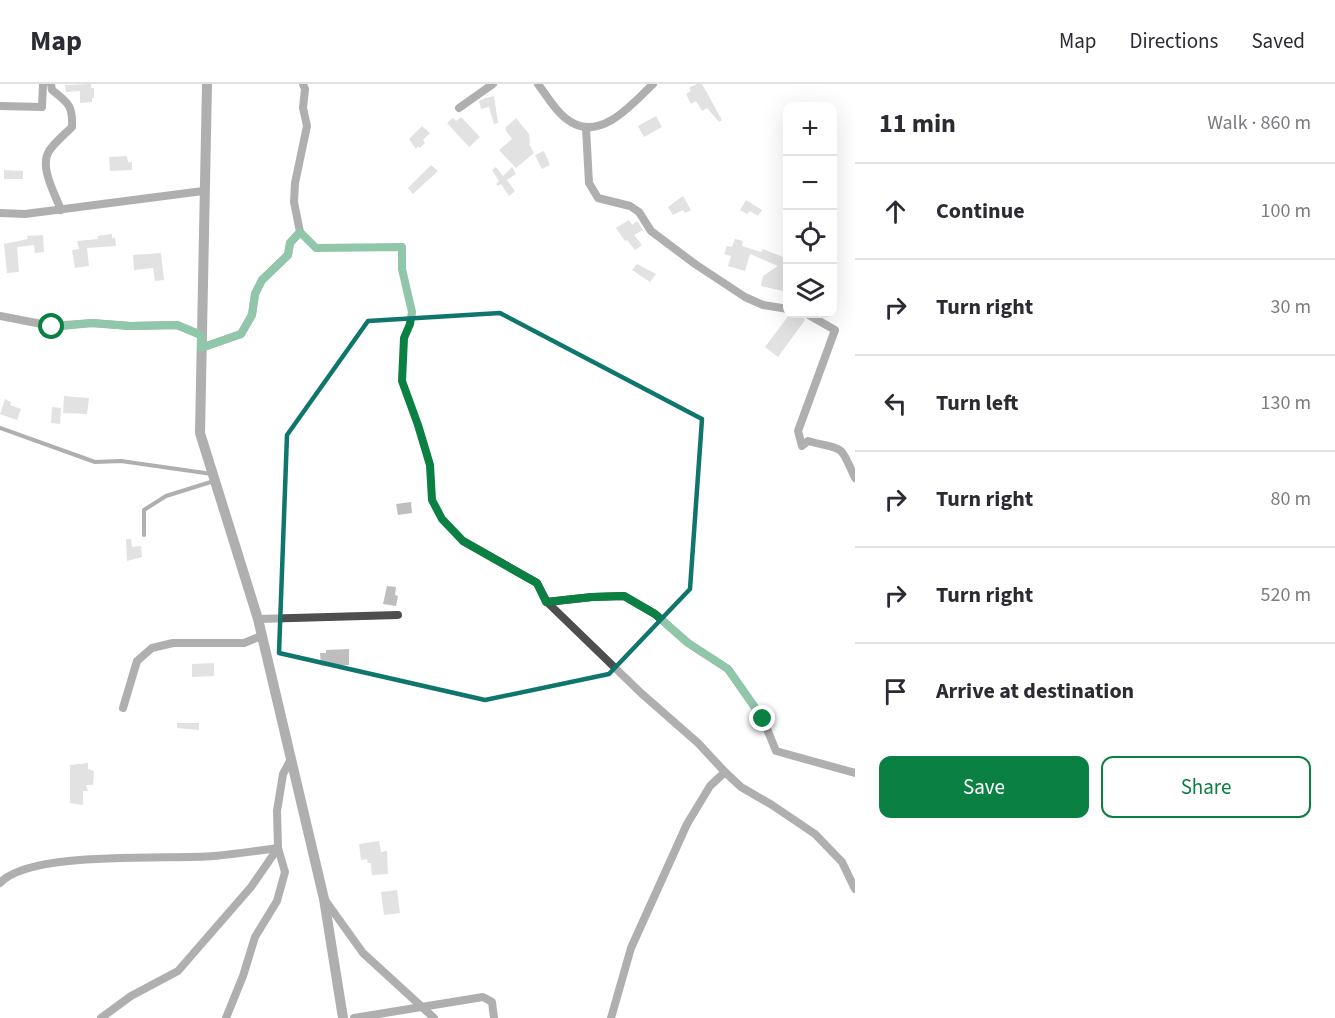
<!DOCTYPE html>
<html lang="en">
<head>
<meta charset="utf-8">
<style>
	:root { --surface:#fff; --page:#f2f2f3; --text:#2b2b33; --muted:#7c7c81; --line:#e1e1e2; --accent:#0b8043 }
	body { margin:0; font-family:"Source Sans 3",sans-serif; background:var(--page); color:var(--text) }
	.controls { position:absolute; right:18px; top:18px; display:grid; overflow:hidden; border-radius:12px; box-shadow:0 6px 24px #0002 }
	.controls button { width:54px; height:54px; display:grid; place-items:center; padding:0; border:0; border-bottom:2px solid var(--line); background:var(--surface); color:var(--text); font:30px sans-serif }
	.stop { position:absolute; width:18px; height:18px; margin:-14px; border:4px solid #0b8043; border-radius:50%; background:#fff }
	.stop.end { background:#0b8043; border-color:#fff; box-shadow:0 2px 6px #0008 }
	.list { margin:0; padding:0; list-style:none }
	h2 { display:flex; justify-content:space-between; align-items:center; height:78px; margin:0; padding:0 24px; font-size:26px }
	h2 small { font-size:20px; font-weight:400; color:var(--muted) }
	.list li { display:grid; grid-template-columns:39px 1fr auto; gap:18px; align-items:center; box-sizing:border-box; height:96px; padding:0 24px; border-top:2px solid var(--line) }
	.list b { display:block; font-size:22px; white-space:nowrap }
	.list em { font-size:20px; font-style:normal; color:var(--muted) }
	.actions { display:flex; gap:12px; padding:18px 24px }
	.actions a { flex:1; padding:14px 0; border:2px solid var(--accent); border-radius:12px; text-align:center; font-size:21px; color:var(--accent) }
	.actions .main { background:var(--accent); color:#fff }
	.icon { flex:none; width:33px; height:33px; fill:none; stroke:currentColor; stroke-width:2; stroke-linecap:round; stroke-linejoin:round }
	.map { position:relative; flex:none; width:855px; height:934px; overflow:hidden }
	header { display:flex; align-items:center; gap:36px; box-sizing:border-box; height:84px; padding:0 30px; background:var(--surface); border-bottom:2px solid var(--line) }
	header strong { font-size:28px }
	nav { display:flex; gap:33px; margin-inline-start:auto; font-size:21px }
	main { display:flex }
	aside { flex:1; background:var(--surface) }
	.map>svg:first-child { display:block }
</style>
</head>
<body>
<header>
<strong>Map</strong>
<nav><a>Map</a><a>Directions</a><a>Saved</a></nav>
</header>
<main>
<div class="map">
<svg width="855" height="934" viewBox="0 0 855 934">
	<rect width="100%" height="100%" fill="#fff"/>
	<g fill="#bebebe">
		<path d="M91 0V4H94V14H92V18L80 19V7L66 8 65 1Z"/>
		<path d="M697 0H702L722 36 719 38 707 24 702 27 696 17 691 20 686 10 691 7 689 4Z"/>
		<path d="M494 12 498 39 494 40 489 23 481 25 479 17 485 14Z"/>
		<path d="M656 32 662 43 644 53 638 42Z"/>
		<path d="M461 33 480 53 469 63 447 39 453 34 456 37Z"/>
		<path d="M516 34 529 50 530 59 529 60 534 69 516 84 499 66 512 55 506 47V43Z"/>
		<path d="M422 42 430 49 423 56 425 59 420 64 418 62 416 65 409 55Z"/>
		<path d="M544 67 550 81 542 85 535 71Z"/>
		<path d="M127 72 128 78H132V86L110 87 109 73Z"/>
		<path d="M431 81 438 87 413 110 408 104Z"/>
		<path d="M496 83 503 92 512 83 516 90 507 96 515 107 509 112 501 100 498 102 496 100 499 97 492 86Z"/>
		<path d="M4 86 23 87V95H4Z"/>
		<path d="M683 112 691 126 685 129 683 126 673 131 668 123Z"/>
		<path d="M746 116 762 126 758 132 750 127 747 130 740 126Z"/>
		<path d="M629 136 632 141 637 137 643 146 634 151 642 161 635 166 627 156 625 157 616 144Z"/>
		<path d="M112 150V154H115L116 162 87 164 89 182 75 184 72 166 79 165 77 157 98 155V152Z"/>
		<path d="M43 151 44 168 35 169 34 161 17 163 19 188 7 189 4 160 28 155 27 152Z"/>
		<path d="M735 155 743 157 742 162 761 168 763 165 788 175V208L761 202 763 192 778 182 750 170 745 187 728 182 731 172 724 170 727 162 732 163Z"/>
		<path d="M161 169 164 196 155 197 153 184 134 186 133 171Z"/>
		<path d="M637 180 656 190 650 198 632 186Z"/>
		<path d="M792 230H801L805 236 778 273 765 263 789 231Z"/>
		<path d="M64 312 89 314 87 330 63 329Z"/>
		<path d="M5 315 11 318 10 321 21 325 17 336 0 330Z"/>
		<path d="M52 323 61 324 60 340 51 339Z"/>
		<path d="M411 418 412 429 398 431 396 420Z"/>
		<path d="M126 455H131L132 463 141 462 142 473 127 477Z"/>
		<path d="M387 502 396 503 395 511 398 512 396 522 383 520Z"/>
		<path d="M349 565V581L321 582 320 569H326V566Z"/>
		<path d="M214 579V592L192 593V580Z"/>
		<path d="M177 639H199V646L177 644Z"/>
		<path d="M88 679V685L94 687 93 701H86L88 707H83V721L70 719V681Z"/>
		<path d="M379 757 381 768 387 767 388 790 372 791 371 779H368L367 775 361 776 359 760Z"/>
		<path d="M397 806 400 829 384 831 381 808Z"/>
	</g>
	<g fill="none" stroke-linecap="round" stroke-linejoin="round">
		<path stroke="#707070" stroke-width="1.5" stroke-dasharray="1.5 3" stroke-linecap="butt" d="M307 155 316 164 402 163V185L412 228 410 240 403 254 402 297 418 341 430 381 432 416 442 435 458 452"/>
		<g stroke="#4e4e4e" stroke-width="4">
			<path d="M0 344 95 378 121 377 212 390"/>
			<path d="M144 451V426L166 412 214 397"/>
		</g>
		<g stroke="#4e4e4e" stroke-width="8">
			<path d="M51 0 52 6C68 19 73 21 72 43 65 50 55 58 49 67 39 83 55 110 61 126"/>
			<path d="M538 0C547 12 558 31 571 38 602 57 633 19 653 0"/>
			<path d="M0 22 42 23 43 0"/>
			<path d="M459 24 493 0"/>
			<path d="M586 44 589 99 598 114 630 122 639 128 651 147 695 180 745 213 763 221 788 225"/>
			<path d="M0 129 25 130 203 107"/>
			<path d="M807 230 835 246 798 347 802 362 808 357C845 367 839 358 855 394"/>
			<path d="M0 232 52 242 92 239 130 242 177 241 201 251"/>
			<path d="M201 264 241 250 252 231 255 210 262 196 288 171 290 159 300 148 294 118 295 99 307 42 303 24 305 5 303 0"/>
			<path d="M463 457 537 499 547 518 641 609 698 659 725 688 741 703 772 721 815 750 842 778 855 805"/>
			<path d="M547 518 592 513 624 512 655 530 688 559 728 585 763 635 776 667 855 689"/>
			<path d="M258 535 398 531"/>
			<path d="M123 624 137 577 152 564 173 559H244L261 552"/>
			<path d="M0 799C30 766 167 776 214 772 236 770 257 767 278 764L285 788 277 817 255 853 243 892 226 934"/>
			<path d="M325 816 363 869 434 934"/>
			<path d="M101 934 131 912 178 887 251 803 278 764 277 727 283 690 291 675"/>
			<path d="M354 934 483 913 492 918 494 934"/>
			<path d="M611 934 631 864 687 740 710 702 725 688"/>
		</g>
		<path stroke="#4e4e4e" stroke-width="10" d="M207 0 200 349 258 535 324 815 343 934"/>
	</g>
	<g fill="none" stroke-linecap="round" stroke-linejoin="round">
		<path stroke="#0b8043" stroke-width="8" d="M52 243 92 239 130 242 177 241 201 251V264L241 250 252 231 255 210 262 196 288 171 290 159 300 148 316 164 402 163V185L412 228 410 240 404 254 402 297 418 341 430 381 432 416 442 435 463 457 537 499 546 518 592 513 624 512 655 530 688 559 728 585 763 635"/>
	</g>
	<path d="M0 0H855V934H0ZM500 229 702 335 690 505 609 590 485 616 279 569 287 351 368 237Z" fill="#fff" fill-opacity=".55" fill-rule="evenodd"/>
	<path fill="none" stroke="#0f766e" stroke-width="4.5" stroke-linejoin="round" d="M500 229 702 335 690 505 609 590 485 616 279 569 287 351 368 237Z"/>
</svg>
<div class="controls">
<button>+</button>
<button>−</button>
<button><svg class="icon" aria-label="locate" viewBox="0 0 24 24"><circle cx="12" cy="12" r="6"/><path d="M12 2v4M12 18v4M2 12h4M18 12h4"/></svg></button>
<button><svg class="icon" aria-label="layers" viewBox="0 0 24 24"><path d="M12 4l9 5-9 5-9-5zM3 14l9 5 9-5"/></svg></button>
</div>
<div class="stop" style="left:52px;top:243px"></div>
<div class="stop end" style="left:763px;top:635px"></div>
</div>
<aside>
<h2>11 min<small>Walk · 860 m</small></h2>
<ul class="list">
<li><svg class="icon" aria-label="ahead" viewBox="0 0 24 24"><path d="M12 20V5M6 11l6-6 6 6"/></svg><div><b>Continue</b></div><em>100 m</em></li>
<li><svg class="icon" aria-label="right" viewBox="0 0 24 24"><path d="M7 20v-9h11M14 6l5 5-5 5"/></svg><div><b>Turn right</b></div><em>30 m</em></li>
<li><svg class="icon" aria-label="left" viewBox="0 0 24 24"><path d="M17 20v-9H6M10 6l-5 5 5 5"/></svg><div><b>Turn left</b></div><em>130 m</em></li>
<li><svg class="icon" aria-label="right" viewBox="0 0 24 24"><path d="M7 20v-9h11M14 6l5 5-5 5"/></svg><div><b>Turn right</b></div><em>80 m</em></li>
<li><svg class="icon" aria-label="right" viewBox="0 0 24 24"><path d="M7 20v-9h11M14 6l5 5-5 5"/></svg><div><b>Turn right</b></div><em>520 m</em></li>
<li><svg class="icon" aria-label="arrive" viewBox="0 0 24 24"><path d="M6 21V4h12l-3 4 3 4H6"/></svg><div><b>Arrive at destination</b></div></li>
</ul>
<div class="actions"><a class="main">Save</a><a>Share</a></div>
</aside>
</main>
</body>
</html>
